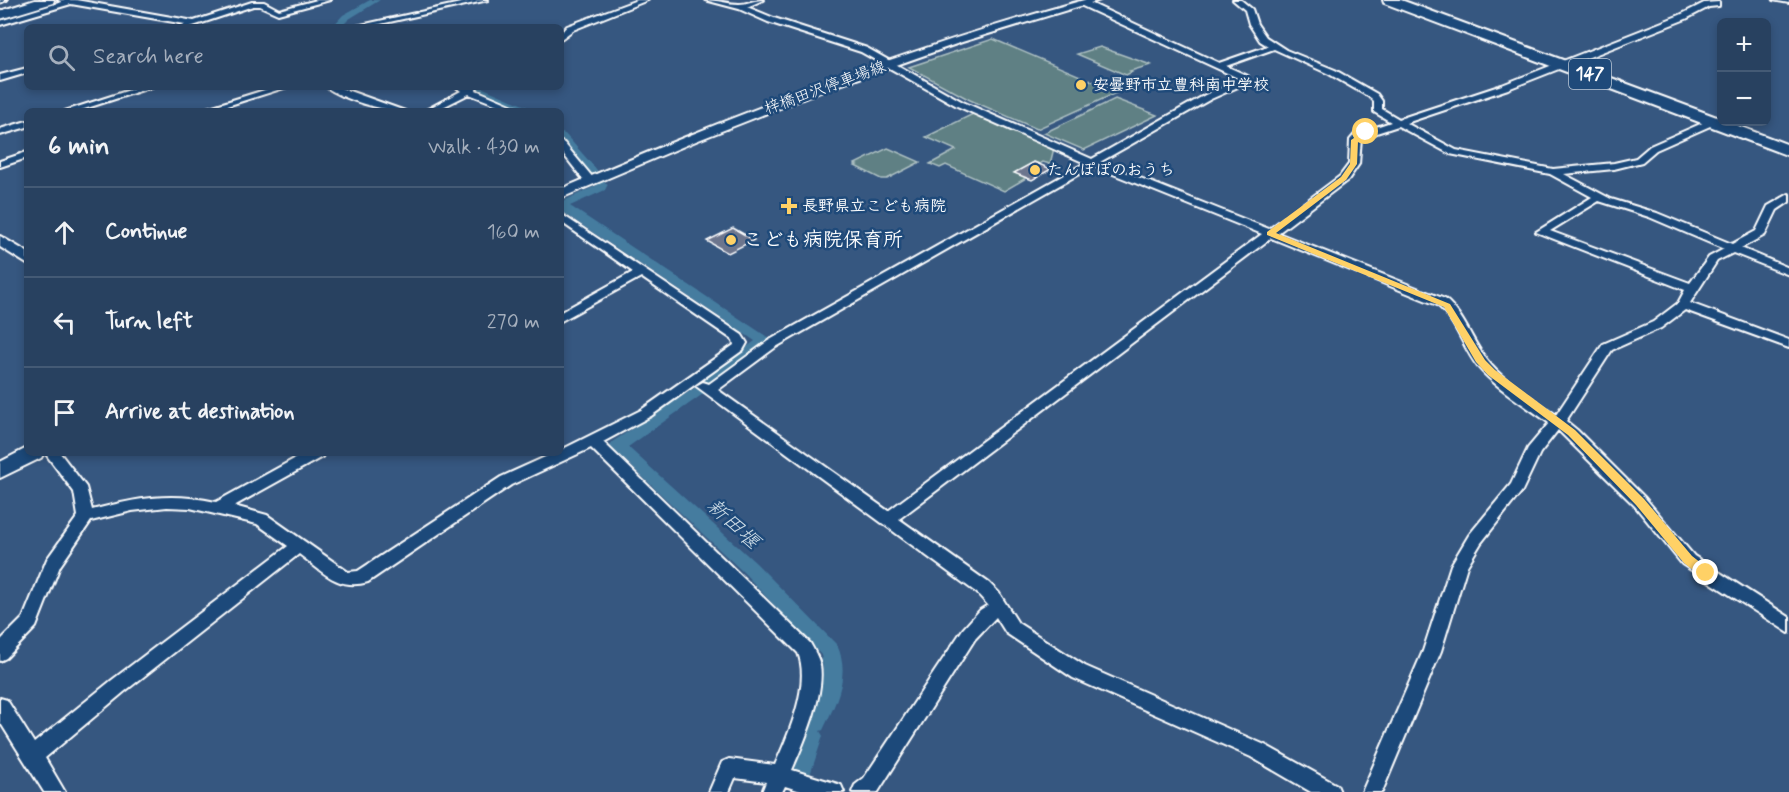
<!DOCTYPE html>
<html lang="en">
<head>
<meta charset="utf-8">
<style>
	:root { --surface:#284160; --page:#304866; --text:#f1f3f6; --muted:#a5afbd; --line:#445a75 }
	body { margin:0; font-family:Mynerve,"Klee One",sans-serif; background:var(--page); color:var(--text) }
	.controls { position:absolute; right:18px; top:18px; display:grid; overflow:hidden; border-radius:9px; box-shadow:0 3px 9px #0003 }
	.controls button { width:54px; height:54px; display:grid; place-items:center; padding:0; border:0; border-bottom:2px solid var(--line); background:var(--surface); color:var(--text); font:30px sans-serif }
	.stop { position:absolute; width:18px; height:18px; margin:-14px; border:4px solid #ffd166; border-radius:50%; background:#fff }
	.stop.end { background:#ffd166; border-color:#fff; box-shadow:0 2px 6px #0008 }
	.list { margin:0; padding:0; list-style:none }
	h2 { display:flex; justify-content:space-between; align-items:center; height:78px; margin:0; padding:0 24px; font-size:26px }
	h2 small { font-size:20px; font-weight:400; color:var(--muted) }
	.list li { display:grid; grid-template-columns:39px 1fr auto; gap:18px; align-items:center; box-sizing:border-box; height:90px; padding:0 24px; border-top:2px solid var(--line) }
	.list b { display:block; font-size:22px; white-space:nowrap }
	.list em { font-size:20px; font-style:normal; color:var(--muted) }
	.icon { flex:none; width:33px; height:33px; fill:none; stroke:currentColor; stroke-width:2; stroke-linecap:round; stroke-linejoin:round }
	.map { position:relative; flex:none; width:1789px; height:792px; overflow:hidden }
	.search { position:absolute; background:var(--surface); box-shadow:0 3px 9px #0003; left:24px; top:24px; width:540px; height:66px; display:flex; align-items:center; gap:15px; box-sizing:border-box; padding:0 21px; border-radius:9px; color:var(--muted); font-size:22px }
	.panel { position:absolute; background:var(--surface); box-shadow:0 3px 9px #0003; left:24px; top:108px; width:540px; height:348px; border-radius:9px }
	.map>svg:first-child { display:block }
</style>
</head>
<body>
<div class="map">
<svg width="1789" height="792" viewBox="0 0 1789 792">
	<rect width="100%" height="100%" fill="#365780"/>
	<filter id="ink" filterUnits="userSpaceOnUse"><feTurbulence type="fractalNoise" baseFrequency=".0167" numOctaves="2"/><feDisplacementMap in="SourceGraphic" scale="12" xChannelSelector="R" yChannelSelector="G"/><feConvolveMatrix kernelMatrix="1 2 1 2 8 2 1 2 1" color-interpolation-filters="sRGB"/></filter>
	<g filter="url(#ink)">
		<g fill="#5e8084" stroke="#aec0c2" stroke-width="1.5">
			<path d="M993 39 1118 92 1037 129 970 100 909 67Z"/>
			<path d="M1100 47 1151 65 1130 71 1132 72 1126 75 1077 54Z"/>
			<path d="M1115 99 1157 115 1084 150 1044 133Z"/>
			<path d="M975 113 1054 148 1050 164 1043 162 1039 164 1034 162 1015 173 1026 178 1004 191 946 165 940 168 930 164 956 150 926 137Z"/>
			<path d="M888 148 920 162 887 179H881L855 166 857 165 855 164Z"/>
		</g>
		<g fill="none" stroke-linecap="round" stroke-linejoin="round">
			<g fill="#447c9f" fill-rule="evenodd">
				<path d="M370 0H380L349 19 341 27H332L343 15Z"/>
				<path d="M475 87H481L537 111H523L475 91Z"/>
				<path d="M561 133 565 134 597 170V174H589L561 142Z"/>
				<path d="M602 181 608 184 605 190 570 206 769 338 771 341 769 344 714 385H704L702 382 704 379 755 341 561 211V202L596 186 598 182Z"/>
				<path d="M698 386 705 391 703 394 628 447 756 563 837 645C851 674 836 703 823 730L820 731 823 736 810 775 802 778 794 775 791 768 805 729 808 728 806 723C816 701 827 680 821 655L744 573 610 446 612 442Z"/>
			</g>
		</g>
		<g fill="#6c748d" stroke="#fff" stroke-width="1.5">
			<path d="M1034 162 1051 169 1032 180 1014 173Z"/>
			<path d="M733 228 754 240 728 253 707 241Z"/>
		</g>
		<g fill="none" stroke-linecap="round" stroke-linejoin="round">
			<g stroke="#fff" stroke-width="4">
				<g id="street">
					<path d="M0 0H7L0 3Z"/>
					<path d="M58 0H76L194 21 252 2H264L279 10 317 0H330L278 14 260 6H253L190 27H178L185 24 71 4 0 25V21L62 2Z"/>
					<path d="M474 0H488L367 27H352Z"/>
					<path d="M637 0H648L573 30 561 39V33L567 26Z"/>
					<path d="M705 0C717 0 728 4 739 4 747 4 754 0 763 0L747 7 774 18 867 48 963 102 1092 159 1205 95 1240 79 1080 5V1H1086L1219 63 1268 46 1260 41 1249 24 1245 10 1233 0H1241L1252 9 1257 24 1266 37 1286 50 1335 70 1377 94 1382 101V109L1399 119 1502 85 1680 15 1704 3 1719 2V6L1709 7 1686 19 1508 89 1406 123 1456 150 1553 169 1614 163 1636 158 1650 146 1714 118 1719 121 1717 123 1656 150 1642 162 1614 169 1564 174 1611 199 1657 213 1732 244 1756 231 1768 206 1789 194V202L1777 210 1765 235 1741 248 1789 268V275L1733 253 1717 261 1690 303 1789 340V348L1685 310 1661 328 1612 350 1566 421 1577 430 1645 498 1694 556 1789 617V633L1682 564 1635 506 1558 430 1540 453 1522 491 1481 543 1467 566 1441 651 1382 792H1362L1423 651 1451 565 1469 535 1511 484 1528 448 1549 423C1525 405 1497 389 1478 367 1462 347 1457 321 1437 305L1271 238 899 519 989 583 999 593 1018 623 1085 666 1265 745 1337 785 1340 792H1311L1251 757 1073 678 1006 633 996 617 975 639 878 792H852L855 785 864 778 963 629 980 610 988 605 977 593 696 386 703 382 709 384 768 341 1085 163 957 106 861 52 768 22 739 9ZM1274 49 1329 74 1371 98 1374 101V112L1391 122 1355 134 1350 140 1349 164 1340 176 1269 229 1100 162 1211 99 1247 83 1248 76 1226 66ZM1398 126 1450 154 1550 174 1592 197 1536 232 1685 290 1678 303 1653 322 1603 344 1556 415C1535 399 1502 381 1487 360 1471 340 1465 316 1445 299L1278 233 1348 180 1359 164 1361 138ZM1093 166 1262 234 888 511 718 390 776 347ZM1599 201 1649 217 1724 249 1709 257 1690 283 1550 231Z"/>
					<path d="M1773 0H1789V3Z"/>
					<path d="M27 68V73L0 81V75Z"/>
					<path d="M139 87H152L78 111H65Z"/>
					<path d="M274 87H287L211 111H197Z"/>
					<path d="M326 87H338L405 111C383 111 344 100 326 87Z"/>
					<path d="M456 87H477L476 90 525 111H513L469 94 435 111H424L461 91Z"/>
					<path d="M27 121V127L0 135V129Z"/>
					<path d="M561 142 564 143 594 179V183H586L561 151Z"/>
					<path d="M27 152V158L0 167V161Z"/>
					<path d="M561 214 742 335 747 343 743 350 651 416 603 442 810 643C814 650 818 657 820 665 825 695 804 742 792 770L841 785 844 792H804L785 786 782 792H762L766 782 735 778 729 792H709L722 762 729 759 775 765C788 736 811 684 798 653L591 448 511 485 368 582C338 591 322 571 299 554L124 692 45 758 65 792H44L0 722V698L7 700 34 743 112 680 288 546 257 524 190 508 167 507 132 511 91 521 60 566 36 627 6 658 0 661V641L23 618 47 559 78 516 74 492 45 453H60L86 487 92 510C137 498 170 492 216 502L305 453H324L322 457 234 506 267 515 348 572 358 571 501 477 554 453H561V450L641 410 734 345 733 340 641 277 561 321V312L633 272 561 222Z"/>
				</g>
			</g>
			<g stroke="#fff" stroke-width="4">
				<g id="secondary">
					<path d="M1084 0H1100L962 42 828 89 696 141 561 198V189C732 115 905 49 1084 0Z"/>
					<path d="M0 236 27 252V264L0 247Z"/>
					<path d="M27 448V453H44L41 458 0 478V462Z"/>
				</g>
			</g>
			<g stroke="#fff" stroke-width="4">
				<g id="highway">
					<path d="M35 0H54L53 3 0 19V11Z"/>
					<path d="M1383 0H1401L1722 119V122H1728L1789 145V156L1384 3Z"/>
				</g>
			</g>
			<use href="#street" fill="#1f4a7a" fill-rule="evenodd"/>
			<use href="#secondary" fill="#1f4a7a" fill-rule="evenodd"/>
			<use href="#highway" fill="#1f4a7a" fill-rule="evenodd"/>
		</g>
	</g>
	<path fill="#ffd166" d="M1366 130 1369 133 1358 141 1357 164 1346 180 1276 233 1450 304 1485 360 1495 370 1575 430 1644 499 1692 556 1710 570V577H1702L1684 563 1636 505 1568 435 1488 375 1476 362 1444 307 1267 235V232L1341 177 1350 164 1351 140Z"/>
	<g fill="#ffd166" stroke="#1f4a7a" stroke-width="2">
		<circle cx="1081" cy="85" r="6"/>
		<circle cx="1035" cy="170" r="6"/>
		<path d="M786 197h6v6h6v6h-6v6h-6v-6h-6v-6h6z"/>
		<circle cx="731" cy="240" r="6"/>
	</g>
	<g text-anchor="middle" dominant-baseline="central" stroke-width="5" stroke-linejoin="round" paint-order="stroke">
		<g font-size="16" font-weight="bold" fill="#fff" stroke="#1f4a7a" text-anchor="start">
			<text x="1093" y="85">安曇野市立豊科南中学校</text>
			<text x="1047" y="170">たんぽぽのおうち</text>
			<text x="802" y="206">長野県立こども病院</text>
		</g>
		<g font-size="16" fill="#fff" stroke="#1f4a7a">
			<text transform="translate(825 88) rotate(-20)">梓橋田沢停車場線</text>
		</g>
		<rect fill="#1f4a7a" stroke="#bcc9d7" stroke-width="1.5" x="1569" y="59" width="42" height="30" rx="4.5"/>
		<g font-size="18" font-weight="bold" fill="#fff">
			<text x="1590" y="74">147</text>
		</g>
		<g font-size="20" font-weight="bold" fill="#fff" stroke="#1f4a7a" text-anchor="start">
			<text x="743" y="240">こども病院保育所</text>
		</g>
		<g font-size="21" font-style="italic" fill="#d0dee7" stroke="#1f4a7a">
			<text transform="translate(733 524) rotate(43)">新田堰</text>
		</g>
	</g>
</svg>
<div class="controls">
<button>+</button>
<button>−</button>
</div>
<div class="stop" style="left:1366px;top:132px"></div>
<div class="stop end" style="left:1706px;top:573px"></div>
<div class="search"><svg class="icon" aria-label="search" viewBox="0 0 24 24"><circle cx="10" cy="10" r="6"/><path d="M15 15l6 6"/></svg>Search here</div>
<section class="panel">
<h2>6 min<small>Walk · 430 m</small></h2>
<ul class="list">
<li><svg class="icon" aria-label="ahead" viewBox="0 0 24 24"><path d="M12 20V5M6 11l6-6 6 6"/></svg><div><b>Continue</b></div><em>160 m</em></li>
<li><svg class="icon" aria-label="left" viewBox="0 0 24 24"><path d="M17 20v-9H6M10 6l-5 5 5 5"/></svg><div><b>Turn left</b></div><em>270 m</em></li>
<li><svg class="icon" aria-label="arrive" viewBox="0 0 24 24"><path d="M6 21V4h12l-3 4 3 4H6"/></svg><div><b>Arrive at destination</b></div></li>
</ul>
</section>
</div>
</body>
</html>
